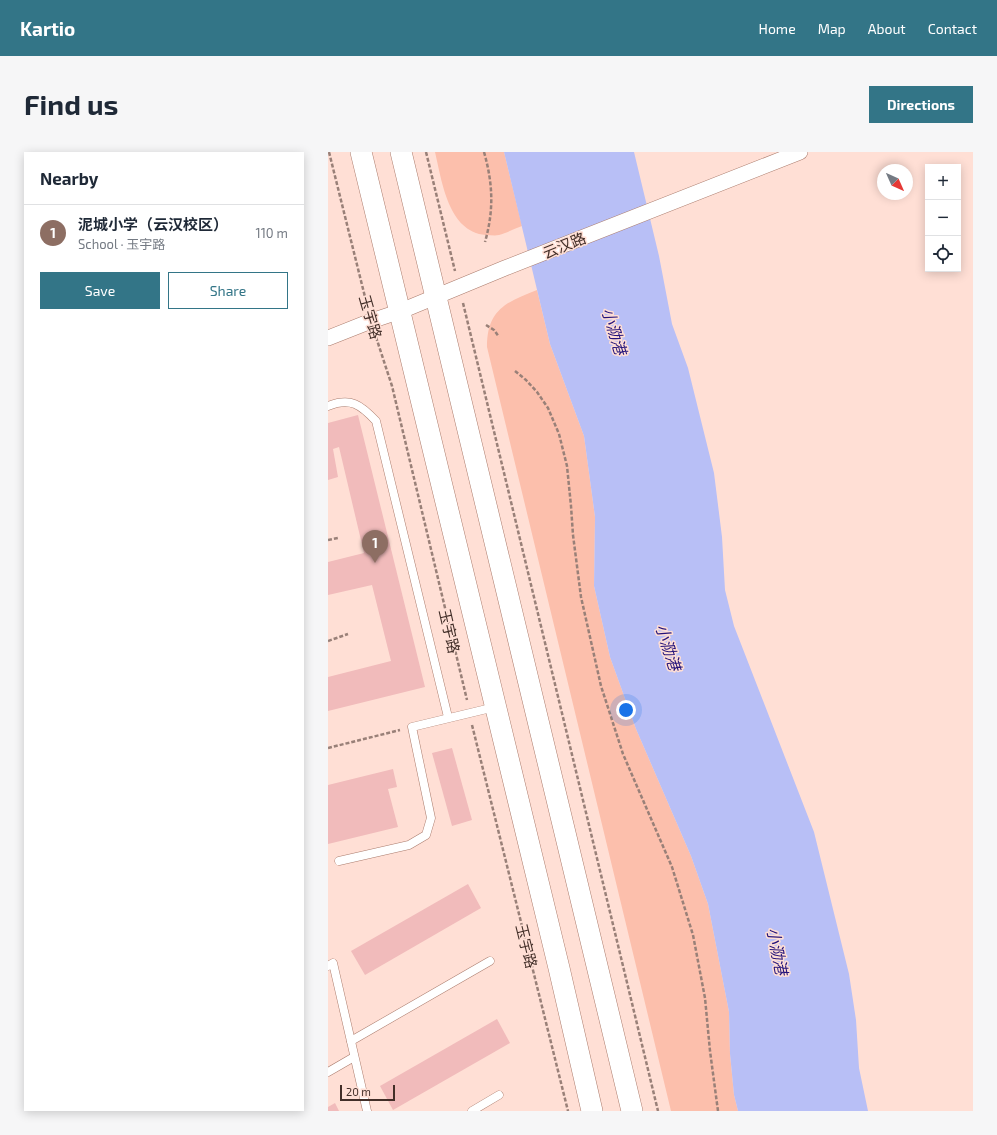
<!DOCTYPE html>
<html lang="en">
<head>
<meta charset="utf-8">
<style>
	:root { --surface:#fff; --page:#f6f6f7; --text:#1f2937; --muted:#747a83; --line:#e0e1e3; --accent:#337587 }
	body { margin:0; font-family:"Exo 2","Noto Sans SC",sans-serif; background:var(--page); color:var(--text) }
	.controls { position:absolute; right:12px; top:12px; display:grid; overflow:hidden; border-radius:0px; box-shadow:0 2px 10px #0003 }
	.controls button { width:36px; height:36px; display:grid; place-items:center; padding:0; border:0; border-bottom:1px solid var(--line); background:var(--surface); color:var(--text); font:20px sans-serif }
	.compass { position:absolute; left:549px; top:12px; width:36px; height:36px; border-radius:50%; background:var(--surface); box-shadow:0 2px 10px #0003; rotate:135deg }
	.scale { position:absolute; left:12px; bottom:10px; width:55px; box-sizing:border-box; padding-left:4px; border:2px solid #422e28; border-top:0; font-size:11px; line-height:14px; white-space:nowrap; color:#422e28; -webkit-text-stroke:3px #ffdfd5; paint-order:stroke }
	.you { position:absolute; left:298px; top:558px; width:14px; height:14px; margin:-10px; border:3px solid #fff; border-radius:50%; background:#1a73e8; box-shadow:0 0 0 6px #1a73e833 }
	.badge { display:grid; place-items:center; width:26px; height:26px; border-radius:50%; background:var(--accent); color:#fff; font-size:13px; font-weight:700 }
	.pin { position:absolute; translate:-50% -33px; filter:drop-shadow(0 1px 2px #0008) }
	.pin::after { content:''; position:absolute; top:21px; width:14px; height:12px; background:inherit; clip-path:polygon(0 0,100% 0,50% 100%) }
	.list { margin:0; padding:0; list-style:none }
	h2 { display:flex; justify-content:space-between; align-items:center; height:52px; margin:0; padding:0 16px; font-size:17px }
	h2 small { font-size:13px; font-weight:400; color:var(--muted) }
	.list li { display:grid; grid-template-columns:26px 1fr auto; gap:12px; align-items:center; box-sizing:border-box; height:56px; padding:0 16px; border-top:1px solid var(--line) }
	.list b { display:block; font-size:15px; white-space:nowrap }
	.list p { margin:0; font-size:13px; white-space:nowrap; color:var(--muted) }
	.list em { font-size:13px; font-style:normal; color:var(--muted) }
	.actions { display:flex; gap:8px; padding:12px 16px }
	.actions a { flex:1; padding:9px 0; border:1px solid var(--accent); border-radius:0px; text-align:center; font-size:14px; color:var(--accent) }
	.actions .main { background:var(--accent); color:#fff }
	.icon { flex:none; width:22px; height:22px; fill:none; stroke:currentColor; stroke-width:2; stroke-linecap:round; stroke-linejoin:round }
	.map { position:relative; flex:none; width:645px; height:959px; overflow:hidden; border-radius:0px }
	header { display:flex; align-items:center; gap:24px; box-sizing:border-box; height:56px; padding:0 20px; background:var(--accent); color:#fff }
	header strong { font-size:19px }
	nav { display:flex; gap:22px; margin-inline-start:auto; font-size:14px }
	.intro { display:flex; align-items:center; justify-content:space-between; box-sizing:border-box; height:96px; padding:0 24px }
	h1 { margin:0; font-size:28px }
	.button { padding:10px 18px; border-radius:0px; background:var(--accent); color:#fff; font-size:14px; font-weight:700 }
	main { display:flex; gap:24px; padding:0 24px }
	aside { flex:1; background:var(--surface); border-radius:0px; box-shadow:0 2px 10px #0003 }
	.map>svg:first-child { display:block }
</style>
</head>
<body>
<header>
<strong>Kartio</strong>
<nav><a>Home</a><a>Map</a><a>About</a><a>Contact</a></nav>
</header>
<div class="intro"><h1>Find us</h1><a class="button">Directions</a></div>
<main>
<aside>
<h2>Nearby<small></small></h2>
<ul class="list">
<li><span class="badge" style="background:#8d6e63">1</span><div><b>泥城小学（云汉校区）</b><p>School · 玉宇路</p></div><em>110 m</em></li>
</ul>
<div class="actions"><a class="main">Save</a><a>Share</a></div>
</aside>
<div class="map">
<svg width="645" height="959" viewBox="0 0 645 959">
	<rect width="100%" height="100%" fill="#ffdfd5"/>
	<g fill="#fcbfac">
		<path d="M107 0H176L194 74C186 77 178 81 171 83 167 84 162 83 158 83 120 80 114 29 107 0Z"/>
		<path d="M209 138 222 192 256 284 267 365 266 434 282 505 308 577 363 704 380 752 401 860 402 902 406 943 410 959H343L159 195C159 157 179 150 209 138Z"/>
	</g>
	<path fill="#b8bff6" d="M176 0H306L331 104 344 172 360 216 386 321 394 385 397 438 406 474 486 680 521 822 528 868 531 916 540 959H410L406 943 402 902 401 860 380 752 363 704 308 577 282 505 266 434 267 365 256 284 222 192Z"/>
	<g fill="#f1bbbb">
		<path d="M30 263 97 535 0 559V525L63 509 44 433 0 443V410L36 401 11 295 5 297 10 325 0 328V271Z"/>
		<path d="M124 596 144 668 124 674 104 601Z"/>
		<path d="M65 617 69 635 60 637 70 675 0 692V633Z"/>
		<path d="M140 732 153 756 37 823 23 799Z"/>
		<path d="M169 867 182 891 65 958 52 934Z"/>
		<path d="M7 951 11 959H0V955Z"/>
	</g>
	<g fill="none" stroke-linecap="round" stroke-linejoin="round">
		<g stroke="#ab7c6d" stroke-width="9">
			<g id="lane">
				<path d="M0 254C23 245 33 253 48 269L120 565"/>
				<path d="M11 709 81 693 98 683 103 666 84 575 167 555"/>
				<path d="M0 814 5 811 39 959"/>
				<path d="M23 889 162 809"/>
				<path d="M0 920 26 905"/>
				<path d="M144 959 171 943"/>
			</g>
		</g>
		<g stroke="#ab7c6d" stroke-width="16">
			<path id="street" d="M0 186 43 169 73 159 177 116 472 0"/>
		</g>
		<g stroke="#ab7c6d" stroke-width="22">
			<g id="secondary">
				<path d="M33 0 231 816 264 959"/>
				<path d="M73 0 304 959"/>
			</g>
		</g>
		<g stroke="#998078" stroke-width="2.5" stroke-dasharray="4 2" stroke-linecap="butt">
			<path d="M1 0 39 153"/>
			<path d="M98 0 127 119"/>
			<path d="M156 0C165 32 166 58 157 90"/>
			<path d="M135 151 330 959"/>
			<path d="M158 173 166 178 171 185"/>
			<path d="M48 185 64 234 139 548"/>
			<path d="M187 219 198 228 209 240 220 256 231 282 239 314 243 354 245 383 253 445 273 534 295 602 344 715 365 783 377 846 382 899 390 959"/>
			<path d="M0 388 10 386"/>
			<path d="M0 489 20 482"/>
			<path d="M144 573 240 959"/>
			<path d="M0 596 72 578"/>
		</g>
		<use href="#lane" stroke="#fff" stroke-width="8"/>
		<use href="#street" stroke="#fff" stroke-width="15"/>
		<use href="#secondary" stroke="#fff" stroke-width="21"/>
	</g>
	<g text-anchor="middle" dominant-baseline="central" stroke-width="3" stroke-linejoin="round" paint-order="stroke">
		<g font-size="15" fill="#422e28" stroke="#ffdfd5">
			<text transform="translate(236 93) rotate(-22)">云汉路</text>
			<text transform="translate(43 165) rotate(74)">玉宇路</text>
			<text transform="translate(122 479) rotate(77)">玉宇路</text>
			<text transform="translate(199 794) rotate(76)">玉宇路</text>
		</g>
		<g font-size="16" font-style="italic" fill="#24137a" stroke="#ffdfd5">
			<text transform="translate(287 179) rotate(73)">小泐港</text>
			<text transform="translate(341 495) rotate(72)">小泐港</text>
			<text transform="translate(450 799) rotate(79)">小泐港</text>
		</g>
	</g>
</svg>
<div class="controls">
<button>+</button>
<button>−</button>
<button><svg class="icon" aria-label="locate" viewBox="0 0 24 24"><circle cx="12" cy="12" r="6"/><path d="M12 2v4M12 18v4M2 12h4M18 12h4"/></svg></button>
</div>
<svg class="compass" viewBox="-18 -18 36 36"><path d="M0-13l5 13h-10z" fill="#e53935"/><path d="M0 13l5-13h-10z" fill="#747a83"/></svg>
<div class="scale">20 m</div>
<div class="you"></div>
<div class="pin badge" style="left:47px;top:411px;background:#8d6e63">1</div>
</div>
</main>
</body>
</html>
